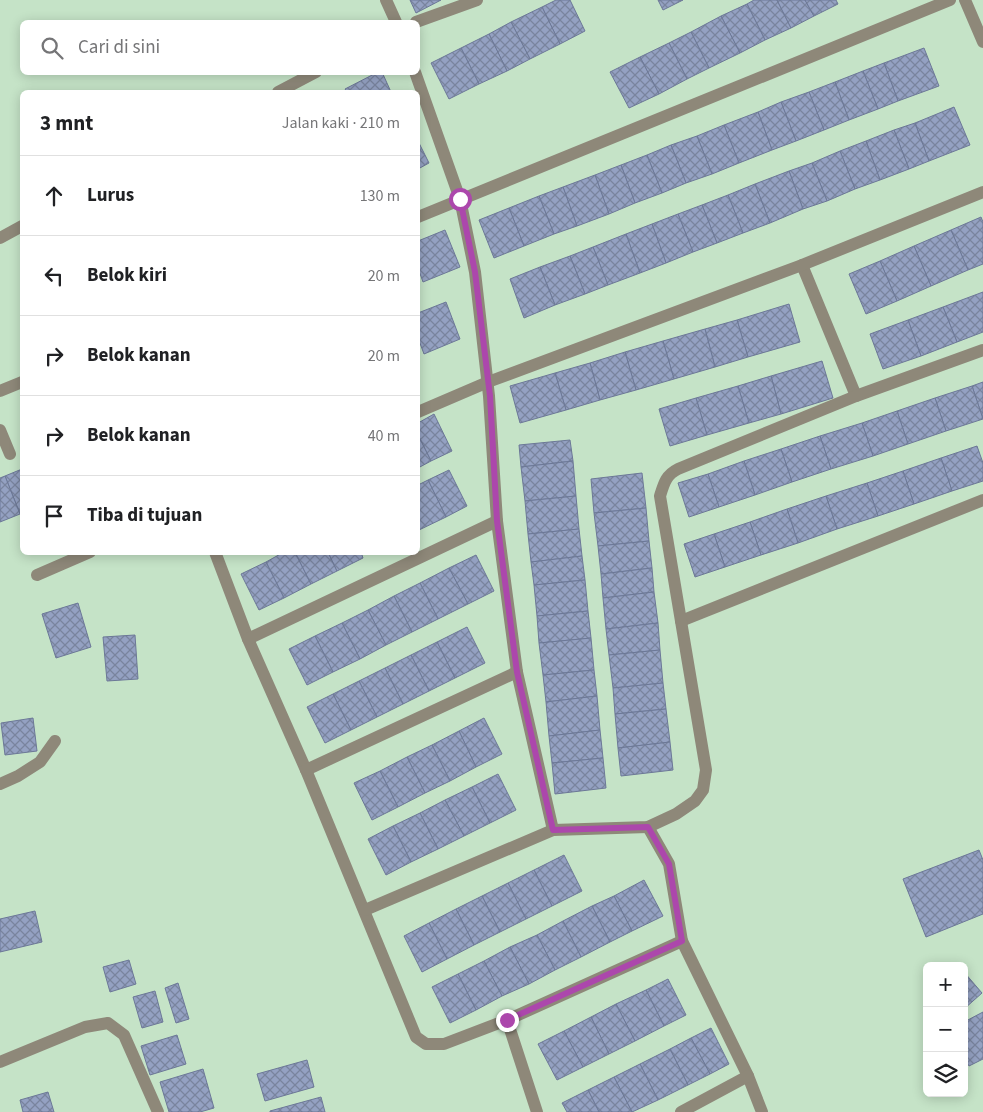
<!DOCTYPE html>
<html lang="id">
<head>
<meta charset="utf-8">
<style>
	:root { --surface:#fff; --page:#f6f6f6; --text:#202124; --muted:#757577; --line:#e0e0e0 }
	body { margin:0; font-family:"Source Sans 3",sans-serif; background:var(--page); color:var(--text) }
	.controls { position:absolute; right:15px; bottom:15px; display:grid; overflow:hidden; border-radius:8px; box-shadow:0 2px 12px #0003 }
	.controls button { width:45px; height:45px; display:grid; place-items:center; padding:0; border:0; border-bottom:1px solid var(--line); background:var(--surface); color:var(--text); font:25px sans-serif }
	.stop { position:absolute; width:15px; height:15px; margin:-11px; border:4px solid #ac47ac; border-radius:50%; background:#fff }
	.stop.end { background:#ac47ac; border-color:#fff; box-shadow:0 1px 5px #0008 }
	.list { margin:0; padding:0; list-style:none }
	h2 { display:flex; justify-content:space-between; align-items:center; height:65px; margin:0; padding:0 20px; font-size:21px }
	h2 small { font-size:16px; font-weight:400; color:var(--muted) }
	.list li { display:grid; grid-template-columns:32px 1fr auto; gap:15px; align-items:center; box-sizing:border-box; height:80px; padding:0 20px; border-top:1px solid var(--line) }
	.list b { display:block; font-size:19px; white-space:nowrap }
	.list em { font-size:16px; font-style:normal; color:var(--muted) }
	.icon { flex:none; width:28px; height:28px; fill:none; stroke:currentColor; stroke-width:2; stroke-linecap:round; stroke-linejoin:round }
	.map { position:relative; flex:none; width:983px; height:1112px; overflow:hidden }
	.search { position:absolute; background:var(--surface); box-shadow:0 2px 12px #0003; left:20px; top:20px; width:400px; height:55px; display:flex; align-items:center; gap:12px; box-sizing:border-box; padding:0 18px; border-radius:8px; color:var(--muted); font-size:19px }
	.panel { position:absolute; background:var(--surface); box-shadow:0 2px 12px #0003; left:20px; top:90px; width:400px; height:465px; border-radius:8px }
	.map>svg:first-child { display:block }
</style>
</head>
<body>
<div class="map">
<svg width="983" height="1112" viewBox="0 0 983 1112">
	<defs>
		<pattern id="building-cross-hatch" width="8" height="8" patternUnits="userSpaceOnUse" patternTransform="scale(1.25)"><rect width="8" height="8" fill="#94a1c2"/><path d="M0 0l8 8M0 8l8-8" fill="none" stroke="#79849e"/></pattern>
	</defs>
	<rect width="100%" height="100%" fill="#c5e3c7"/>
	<g fill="url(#building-cross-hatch)" stroke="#6c7897">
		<path d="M410 0H441L416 13Z"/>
		<path d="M556 0H570L585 31 560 44 542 7Z"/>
		<path d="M658 0H683L663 10Z"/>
		<path d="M754 0H777L791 28 765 40 747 4Z"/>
		<path d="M777 0H805L814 16 791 28Z"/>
		<path d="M805 0H836L838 4 814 16Z"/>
		<path d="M747 4 765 40 740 53 721 16Z"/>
		<path d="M542 7 560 44 530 59 511 22Z"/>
		<path d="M721 16 740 53 709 68 691 32Z"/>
		<path d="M511 22 530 59 507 71 489 34Z"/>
		<path d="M691 32 709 68 687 79 669 43Z"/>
		<path d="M489 34 507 71 479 84 461 48Z"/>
		<path d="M669 43 687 79 659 94 640 57Z"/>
		<path d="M461 48 479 84 449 99 431 63Z"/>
		<path d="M924 48 939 86 898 101 884 63Z"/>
		<path d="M640 57 659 94 629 108 610 72Z"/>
		<path d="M884 63 898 101 878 109 863 71Z"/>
		<path d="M863 71 878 109 849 120 835 82Z"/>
		<path d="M378 72H382L391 92H347L345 89Z"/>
		<path d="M835 82 849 120 824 130 809 92Z"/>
		<path d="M809 92 824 130 796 141 781 102Z"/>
		<path d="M781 102 796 141 772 150 758 112Z"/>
		<path d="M954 107 970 145 929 161 915 123Z"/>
		<path d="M758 112 772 150 739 163 724 125Z"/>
		<path d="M915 123 929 161 909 169 894 130Z"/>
		<path d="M724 125 739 163 712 174 697 136Z"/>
		<path d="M894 130 909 169 880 180 866 141Z"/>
		<path d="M697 136 712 174 686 183 671 145Z"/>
		<path d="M418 141 429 163 418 169Z"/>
		<path d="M866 141 880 180 855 189 840 151Z"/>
		<path d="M671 145 686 183 662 193 647 155Z"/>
		<path d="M840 151 855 189 827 201 812 163Z"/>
		<path d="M647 155 662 193 635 203 621 165Z"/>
		<path d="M812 163 827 201 803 209 789 171Z"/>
		<path d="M621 165 635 203 609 214 595 175Z"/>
		<path d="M789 171 803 209 770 223 755 184Z"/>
		<path d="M595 175 609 214 577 226 563 187Z"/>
		<path d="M755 184 770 223 743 233 728 195Z"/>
		<path d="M563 187 577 226 554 234 539 196Z"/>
		<path d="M728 195 743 233 717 243 702 205Z"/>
		<path d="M539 196 554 234 524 246 509 208Z"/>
		<path d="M702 205 717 243 693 252 678 214Z"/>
		<path d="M509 208 524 246 494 258 479 220Z"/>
		<path d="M678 214 693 252 666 263 652 224Z"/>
		<path d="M981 217 983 222V264L968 270 951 230Z"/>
		<path d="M652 224 666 263 640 273 626 234Z"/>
		<path d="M445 230 460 267 423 282 418 268V241Z"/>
		<path d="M951 230 968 270 931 286 914 246Z"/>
		<path d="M626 234 640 273 608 285 593 247Z"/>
		<path d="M914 246 931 286 897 301 880 261Z"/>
		<path d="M593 247 608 285 585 294 570 256Z"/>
		<path d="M570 256 585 294 555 305 540 267Z"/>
		<path d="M880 261 897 301 866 314 849 274Z"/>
		<path d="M540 267 555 305 524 318 510 279Z"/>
		<path d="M983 292V332L957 342 943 307Z"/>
		<path d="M446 302 460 339 424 354 418 338V313Z"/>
		<path d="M789 304 800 342 748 357 737 320Z"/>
		<path d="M943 307 957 342 921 356 908 320Z"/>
		<path d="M737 320 748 357 715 367 705 329Z"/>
		<path d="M908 320 921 356 883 369 870 334Z"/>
		<path d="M705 329 715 367 674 379 663 341Z"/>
		<path d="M663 341 674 379 636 390 625 352Z"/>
		<path d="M625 352 636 390 600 400 590 363Z"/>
		<path d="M822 361 833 398 781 414 771 376Z"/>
		<path d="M590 363 600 400 566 410 555 373Z"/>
		<path d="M555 373 566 410 520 423 510 386Z"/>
		<path d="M771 376 781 414 749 423 738 386Z"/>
		<path d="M983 382V419L972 386Z"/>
		<path d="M738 386 749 423 707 435 696 398Z"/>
		<path d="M972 386 983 419 946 431 935 398Z"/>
		<path d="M696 398 707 435 670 446 659 409Z"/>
		<path d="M935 398 946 431 908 444 897 411Z"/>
		<path d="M897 411 908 444 873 456 862 423Z"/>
		<path d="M434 414 452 451 431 461 418 435V423Z"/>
		<path d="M862 423 873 456 831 469 820 436Z"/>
		<path d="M418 435 431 461 418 468Z"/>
		<path d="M820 436 831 469 792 482 781 449Z"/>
		<path d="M570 440 573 461 521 467 519 445Z"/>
		<path d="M977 446 983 463V481L952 491 941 458Z"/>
		<path d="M781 449 792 482 755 495 744 461Z"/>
		<path d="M941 458 952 491 914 504 903 471Z"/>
		<path d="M573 461 576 496 525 501 521 467Z"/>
		<path d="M744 461 755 495 719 507 708 474Z"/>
		<path d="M22 469V513L20 514 5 476Z"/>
		<path d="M449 470 467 506 446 517 428 480Z"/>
		<path d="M903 471 914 504 878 516 867 483Z"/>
		<path d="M642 473 646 508 594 513 591 479Z"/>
		<path d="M708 474 719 507 689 517 678 483Z"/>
		<path d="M5 476 20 514 0 522V478Z"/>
		<path d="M428 480 446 517 419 530 418 527V485Z"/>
		<path d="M867 483 878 516 837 529 826 496Z"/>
		<path d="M576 496 579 529 528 534 525 501Z"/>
		<path d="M826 496 837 529 798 543 787 509Z"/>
		<path d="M646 508 649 541 598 546 594 513Z"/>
		<path d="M787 509 798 543 761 555 750 522Z"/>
		<path d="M750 522 761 555 725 567 714 534Z"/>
		<path d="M579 529 582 556 531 562 528 534Z"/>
		<path d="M714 534 725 567 695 577 684 544Z"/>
		<path d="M649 541 652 568 601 574 598 546Z"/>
		<path d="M284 552H295L311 584 284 598 266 562Z"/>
		<path d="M295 552H328L337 571 311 584Z"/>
		<path d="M328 552H361L363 558 337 571Z"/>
		<path d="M476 555 494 591 468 604 449 568Z"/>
		<path d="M582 556 585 580 534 585 531 562Z"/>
		<path d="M266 562 284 598 259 610 241 574Z"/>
		<path d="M449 568 468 604 438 619 420 583Z"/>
		<path d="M652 568 654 592 603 598 601 574Z"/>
		<path d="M585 580 588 611 537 616 534 585Z"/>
		<path d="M420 583 438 619 412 632 394 596Z"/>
		<path d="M654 592 658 623 606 629 603 598Z"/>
		<path d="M394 596 412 632 386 645 368 610Z"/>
		<path d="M78 603 91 647 56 658 42 614Z"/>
		<path d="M368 610 386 645 360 659 342 623Z"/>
		<path d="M588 611 591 638 539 643 537 616Z"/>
		<path d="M342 623 360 659 333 672 315 636Z"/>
		<path d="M658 623 660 650 609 655 606 629Z"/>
		<path d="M467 627 485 663 455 678 437 642Z"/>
		<path d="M135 635 138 679 107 681 103 637Z"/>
		<path d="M315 636 333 672 307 685 289 649Z"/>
		<path d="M591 638 594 670 543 675 539 643Z"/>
		<path d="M437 642 455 678 429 691 411 655Z"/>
		<path d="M660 650 663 683 613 688 609 655Z"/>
		<path d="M411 655 429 691 403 704 385 668Z"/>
		<path d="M385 668 403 704 377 717 359 681Z"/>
		<path d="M594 670 597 696 546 702 543 675Z"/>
		<path d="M359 681 377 717 351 730 333 694Z"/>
		<path d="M663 683 666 709 615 714 613 688Z"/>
		<path d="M333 694 351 730 325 743 307 707Z"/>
		<path d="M597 696 600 730 549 736 546 702Z"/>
		<path d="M666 709 670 742 618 748 615 714Z"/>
		<path d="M33 718 37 751 5 755 1 723Z"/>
		<path d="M484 718 502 754 476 767 459 731Z"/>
		<path d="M600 730 603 758 552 763 549 736Z"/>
		<path d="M459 731 476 767 450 781 432 745Z"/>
		<path d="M670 742 673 770 621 776 618 748Z"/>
		<path d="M432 745 450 781 425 793 407 757Z"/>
		<path d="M407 757 425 793 398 807 380 771Z"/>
		<path d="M603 758 606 788 555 794 552 763Z"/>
		<path d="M380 771 398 807 372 820 354 783Z"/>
		<path d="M498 774 516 810 490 823 472 787Z"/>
		<path d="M472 787 490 823 464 836 445 800Z"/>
		<path d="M445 800 464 836 438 849 420 813Z"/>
		<path d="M420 813 438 849 411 862 393 826Z"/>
		<path d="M393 826 411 862 386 875 368 839Z"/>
		<path d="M979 850 983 860V914L926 937 903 879Z"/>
		<path d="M564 855 582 891 552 906 534 870Z"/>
		<path d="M534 870 552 906 526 919 508 883Z"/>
		<path d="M644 880 663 916 632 931 614 896Z"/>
		<path d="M508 883 526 919 500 932 482 896Z"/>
		<path d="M482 896 500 932 474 945 456 909Z"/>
		<path d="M614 896 632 931 610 942 592 906Z"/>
		<path d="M592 906 610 942 581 957 563 921Z"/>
		<path d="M456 909 474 945 447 959 429 923Z"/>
		<path d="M35 911 42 942 0 952V919Z"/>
		<path d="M563 921 581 957 555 970 537 935Z"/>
		<path d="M429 923 447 959 422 972 404 936Z"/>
		<path d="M537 935 555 970 529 984 510 947Z"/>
		<path d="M510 947 529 984 502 996 484 961Z"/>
		<path d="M129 960 136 984 110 992 103 967Z"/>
		<path d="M484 961 502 996 476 1010 458 974Z"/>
		<path d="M964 972 982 993 964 1009Z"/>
		<path d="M458 974 476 1010 450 1023 432 987Z"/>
		<path d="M668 979 686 1015 664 1026 646 990Z"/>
		<path d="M178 983 189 1019 176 1023 165 988Z"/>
		<path d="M646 990 664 1026 635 1041 616 1004Z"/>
		<path d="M155 991 163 1022 142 1028 133 997Z"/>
		<path d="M616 1004 635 1041 609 1054 591 1017Z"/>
		<path d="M983 1012V1059L969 1066 964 1057V1022Z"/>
		<path d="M591 1017 609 1054 583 1067 564 1031Z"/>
		<path d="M711 1028 729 1064 710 1074 691 1038Z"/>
		<path d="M564 1031 583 1067 557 1080 538 1044Z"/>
		<path d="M177 1035 186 1064 150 1075 141 1046Z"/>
		<path d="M691 1038 710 1074 688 1085 670 1049Z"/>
		<path d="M670 1049 688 1085 658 1100 640 1064Z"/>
		<path d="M307 1060 314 1087 265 1101 257 1074Z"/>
		<path d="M640 1064 658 1100 632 1112 614 1077Z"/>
		<path d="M203 1069 214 1108 200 1112H169L160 1082Z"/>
		<path d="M614 1077 632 1112H599L588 1090Z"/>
		<path d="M588 1090 599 1112H567L562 1103Z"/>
		<path d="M48 1092 54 1112H23L20 1100Z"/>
		<path d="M321 1097 325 1112H270V1111Z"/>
	</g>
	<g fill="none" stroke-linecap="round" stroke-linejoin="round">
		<g stroke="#8e8879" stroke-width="12">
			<path d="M386 0 396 22"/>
			<path d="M965 0 983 42"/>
			<path d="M416 22 477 0"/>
			<path d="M415 72 460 199 475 272 489 396 497 521 517 672 553 830"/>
			<path d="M278 92 316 72"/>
			<path d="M418 217 950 0"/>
			<path d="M0 238 22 226"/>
			<path d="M802 265 856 396"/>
			<path d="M0 391 22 382"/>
			<path d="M418 412 488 382 802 265 983 192"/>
			<path d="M0 430 10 454"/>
			<path d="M215 552 248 639 306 770 416 1037 426 1044H444L507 1020 682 941"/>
			<path d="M37 575 90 552"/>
			<path d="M681 621 983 500"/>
			<path d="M248 639 497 521"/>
			<path d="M306 770 517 672"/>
			<path d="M0 784 18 776 40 762 55 741"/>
			<path d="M648 827 669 864 682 941 748 1076 762 1112"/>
			<path d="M365 910 553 830 648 827 676 814 695 801 703 790 706 770 660 496C664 483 666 475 678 469L856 396 983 350"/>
			<path d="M507 1020 537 1112"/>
			<path d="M0 1062 85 1027 108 1023 124 1035 158 1112"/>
			<path d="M681 1112 748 1076"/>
		</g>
	</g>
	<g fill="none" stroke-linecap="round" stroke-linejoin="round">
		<path stroke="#ac47ac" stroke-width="6" d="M460 199 475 272 490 396 497 521 517 672 553 830 648 827 669 864 682 941 507 1020"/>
	</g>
</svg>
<div class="controls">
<button>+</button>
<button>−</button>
<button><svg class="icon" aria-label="layers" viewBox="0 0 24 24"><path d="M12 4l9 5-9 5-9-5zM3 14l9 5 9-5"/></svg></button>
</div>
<div class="stop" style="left:460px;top:199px"></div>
<div class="stop end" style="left:507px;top:1020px"></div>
<div class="search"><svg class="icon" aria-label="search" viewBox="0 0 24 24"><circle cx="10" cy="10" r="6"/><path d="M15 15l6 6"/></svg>Cari di sini</div>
<section class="panel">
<h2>3 mnt<small>Jalan kaki · 210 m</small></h2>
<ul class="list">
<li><svg class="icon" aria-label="ahead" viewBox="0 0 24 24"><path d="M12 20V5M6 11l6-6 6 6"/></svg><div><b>Lurus</b></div><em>130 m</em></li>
<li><svg class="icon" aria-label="left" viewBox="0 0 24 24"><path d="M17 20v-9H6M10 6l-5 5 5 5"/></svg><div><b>Belok kiri</b></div><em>20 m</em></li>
<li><svg class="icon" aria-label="right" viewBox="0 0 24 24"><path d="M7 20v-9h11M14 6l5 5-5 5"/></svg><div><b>Belok kanan</b></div><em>20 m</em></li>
<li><svg class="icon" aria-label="right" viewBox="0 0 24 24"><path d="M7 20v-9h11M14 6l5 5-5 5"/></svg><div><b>Belok kanan</b></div><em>40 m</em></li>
<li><svg class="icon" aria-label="arrive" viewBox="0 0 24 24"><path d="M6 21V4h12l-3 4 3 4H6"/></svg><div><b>Tiba di tujuan</b></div></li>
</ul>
</section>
</div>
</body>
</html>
